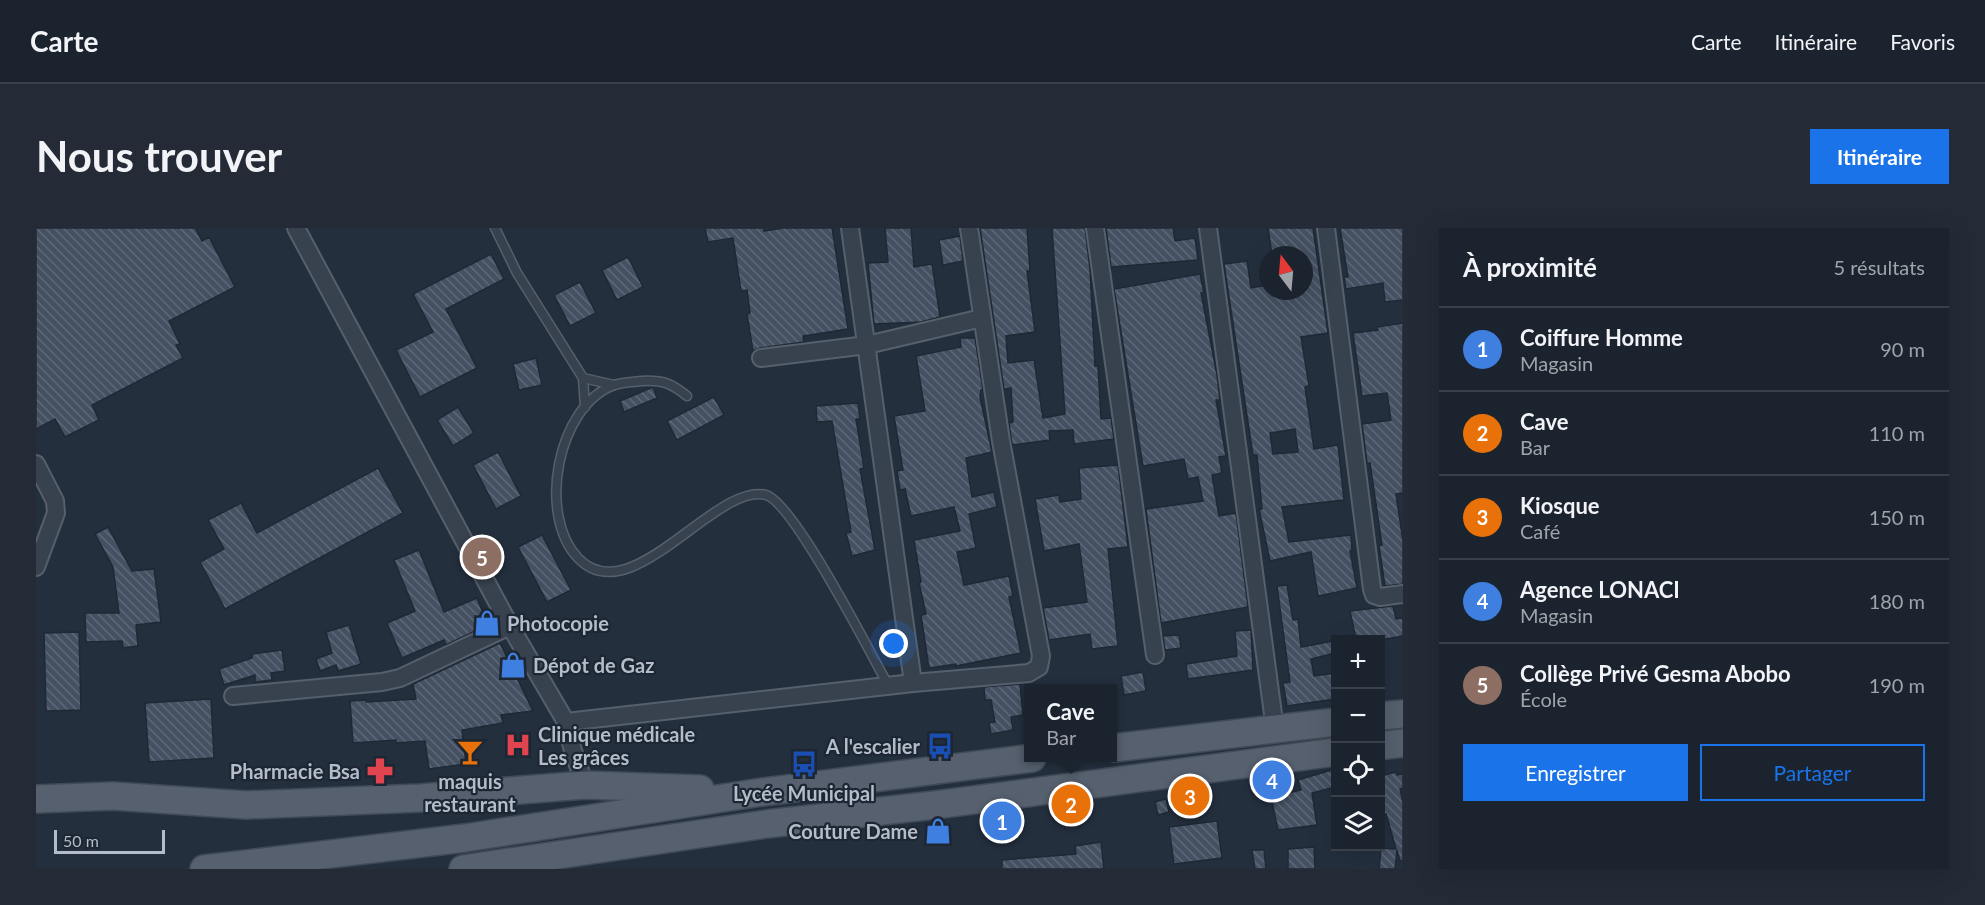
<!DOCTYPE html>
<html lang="fr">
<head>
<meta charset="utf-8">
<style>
	:root { --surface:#1b232e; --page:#242b36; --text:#f1f3f6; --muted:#a0a4aa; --line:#39404a; --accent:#1a73e8 }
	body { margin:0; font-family:Lato,sans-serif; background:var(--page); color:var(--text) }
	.controls { position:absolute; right:18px; bottom:18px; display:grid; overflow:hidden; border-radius:0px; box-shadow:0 6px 24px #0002 }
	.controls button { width:54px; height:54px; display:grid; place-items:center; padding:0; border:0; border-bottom:2px solid var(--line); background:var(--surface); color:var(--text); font:30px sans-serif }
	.compass { position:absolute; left:1223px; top:18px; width:54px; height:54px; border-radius:50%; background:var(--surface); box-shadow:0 6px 24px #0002; rotate:344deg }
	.scale { position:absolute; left:18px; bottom:15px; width:111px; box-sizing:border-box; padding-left:6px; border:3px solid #b4bcc9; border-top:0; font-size:16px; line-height:21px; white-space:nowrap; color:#b4bcc9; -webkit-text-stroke:4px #1d2633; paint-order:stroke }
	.you { position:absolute; left:858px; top:416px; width:21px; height:21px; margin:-15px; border:4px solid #fff; border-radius:50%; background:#1a73e8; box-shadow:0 0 0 9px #1a73e833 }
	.badge { display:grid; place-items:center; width:39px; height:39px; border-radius:50%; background:var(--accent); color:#fff; font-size:20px; font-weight:700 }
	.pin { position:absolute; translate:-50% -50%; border:3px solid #fff; box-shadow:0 2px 6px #0006 }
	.popup { position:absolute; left:988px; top:456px; width:93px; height:78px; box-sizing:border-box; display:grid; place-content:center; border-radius:0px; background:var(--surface); filter:drop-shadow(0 2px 4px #0005); font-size:20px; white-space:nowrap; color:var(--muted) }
	.popup b { font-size:22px; color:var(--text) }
	.popup::after { content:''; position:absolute; left:50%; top:100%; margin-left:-12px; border:12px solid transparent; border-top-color:var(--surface) }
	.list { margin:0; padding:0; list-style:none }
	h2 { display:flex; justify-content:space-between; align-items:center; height:78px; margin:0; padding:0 24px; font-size:26px }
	h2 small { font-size:20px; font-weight:400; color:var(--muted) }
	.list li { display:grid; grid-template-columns:39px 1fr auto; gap:18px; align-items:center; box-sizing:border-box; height:84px; padding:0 24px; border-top:2px solid var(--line) }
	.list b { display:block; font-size:22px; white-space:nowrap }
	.list p { margin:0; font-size:20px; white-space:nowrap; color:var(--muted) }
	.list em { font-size:20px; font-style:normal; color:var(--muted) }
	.actions { display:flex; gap:12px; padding:18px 24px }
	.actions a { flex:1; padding:14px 0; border:2px solid var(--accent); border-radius:0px; text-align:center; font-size:21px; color:var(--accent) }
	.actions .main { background:var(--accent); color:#fff }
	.icon { flex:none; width:33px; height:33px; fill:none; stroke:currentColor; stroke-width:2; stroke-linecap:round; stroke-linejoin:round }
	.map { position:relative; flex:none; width:1367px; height:641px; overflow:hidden; border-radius:0px }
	header { display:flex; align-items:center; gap:36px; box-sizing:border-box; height:84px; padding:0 30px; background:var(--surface); border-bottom:2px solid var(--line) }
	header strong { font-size:28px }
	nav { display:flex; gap:33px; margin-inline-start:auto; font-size:21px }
	.intro { display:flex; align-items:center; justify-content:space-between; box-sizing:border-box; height:144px; padding:0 36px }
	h1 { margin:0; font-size:42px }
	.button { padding:15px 27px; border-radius:0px; background:var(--accent); color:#fff; font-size:21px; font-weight:700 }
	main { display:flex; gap:36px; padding:0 36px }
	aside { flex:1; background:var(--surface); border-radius:0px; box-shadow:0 6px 24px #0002 }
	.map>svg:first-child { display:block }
</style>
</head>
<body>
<header>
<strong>Carte</strong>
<nav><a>Carte</a><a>Itinéraire</a><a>Favoris</a></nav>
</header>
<div class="intro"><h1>Nous trouver</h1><a class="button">Itinéraire</a></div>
<main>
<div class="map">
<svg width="1367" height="641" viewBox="0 0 1367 641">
	<defs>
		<pattern id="building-back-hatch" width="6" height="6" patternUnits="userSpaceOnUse" patternTransform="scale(1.5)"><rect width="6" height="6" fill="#455162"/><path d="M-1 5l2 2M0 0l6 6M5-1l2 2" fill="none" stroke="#5d6877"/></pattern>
	</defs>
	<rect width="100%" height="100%" fill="#242f3e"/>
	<g fill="url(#building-back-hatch)" stroke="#1f2835" stroke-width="1.5" fill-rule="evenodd">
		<path d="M0 0H159L166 13 173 9 199 59 133 93 144 116 140 117 147 130 56 177 63 192 29 209 19 191 0 201Z"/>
		<path d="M669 0H728V3L747 0H796L812 101 767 108 768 114 724 120 717 123 711 86 714 85 711 62 705 63 697 10 672 14Z"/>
		<path d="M849 0H875L878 39 896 36 904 89 885 94 838 96 832 35 852 34Z"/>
		<path d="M944 0H991L994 43H991L999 104 970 108 972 135 998 132 1007 190 1029 186 1016 0H1049L1054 41 1059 138H1062L1065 191 1075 190 1078 211 1038 216 1037 202 1013 203 1014 212 976 217 973 195 977 194 975 160 968 161Z"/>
		<path d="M1070 0H1137L1139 13 1159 10 1162 32 1075 39Z"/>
		<path d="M1232 0H1277L1292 105 1265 109 1273 158 1269 159 1278 221 1302 217 1308 272 1246 279 1253 314 1315 307 1316 322 1314 323 1321 360 1282 368 1275 324 1234 333 1223 281H1226L1221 227H1217L1188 36 1211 33 1215 60 1232 57V63H1268V27H1236ZM1259 201 1262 224 1237 226 1234 205Z"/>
		<path d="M1304 0H1367V72L1349 74 1347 55 1310 61 1308 49H1312Z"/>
		<path d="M924 8 927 33 907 37 903 12Z"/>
		<path d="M455 26 468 51 410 81 441 140 384 169 360 122 397 104 377 66Z"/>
		<path d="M592 29 607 59 581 72 566 42Z"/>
		<path d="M1164 46 1168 65H1165L1181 147 1184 172H1180L1190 228 1183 229 1186 245 1176 247 1183 288 1200 285 1212 379 1125 395 1110 281 1167 273 1162 249 1152 251 1148 231 1107 238 1078 61Z"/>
		<path d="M544 54 560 85 534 98 518 67Z"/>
		<path d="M1367 95V265L1360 266 1367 313V356L1349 358 1343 318 1346 317 1334 235H1331L1326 196 1355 192 1351 165 1326 168 1317 105 1342 102 1341 99Z"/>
		<path d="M924 110H939L947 162H945L944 169 956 224 930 230 936 269 958 264 961 279 933 286 940 320 921 324 928 357 973 348 977 368 973 369 985 425 920 438V436L893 440 885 387 890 386 883 355 885 354 878 312 924 303 918 279 875 288 869 261 864 262 861 243 867 242 858 188 889 183 880 128 925 119Z"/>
		<path d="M500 130 506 157 483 162 477 136Z"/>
		<path d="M617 159 621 170 588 184 584 173Z"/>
		<path d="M678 169 688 187 641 212 631 193Z"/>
		<path d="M822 175 824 191H820L828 240 824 241 839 322 816 328 810 305 815 304 796 193 781 194 780 178Z"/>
		<path d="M422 179 438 205 417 218 401 192Z"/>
		<path d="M462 224 485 268 460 281 437 237Z"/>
		<path d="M1082 237 1092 319 1072 321 1082 418 1056 421 1054 406 1013 412 1007 380 1051 374 1043 316 1008 323 999 271 1023 267 1024 274 1045 271 1043 240Z"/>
		<path d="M342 240 367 285 189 381 164 334 188 321 172 292 205 275 221 305Z"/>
		<path d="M72 299 96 343 118 341 125 394 100 397 102 418 87 420 86 413 50 414 49 385H83L77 339 59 306Z"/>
		<path d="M506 307 535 362 511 374 482 319Z"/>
		<path d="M383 322 408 384 441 370 452 397 410 417 408 412 366 430 351 395 379 383 358 332Z"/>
		<path d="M1251 357 1257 392 1262 391 1265 419 1297 413 1299 425 1275 431 1278 448 1299 445V471L1251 478 1247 455 1254 454 1241 358Z"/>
		<path d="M1357 378 1360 391 1367 390V408L1350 411H1320L1314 383Z"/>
		<path d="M313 397 325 436 302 443 300 437 284 443 280 431 296 425 290 404Z"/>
		<path d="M1215 402 1217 442 1152 451 1150 436 1201 428 1199 403Z"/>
		<path d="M43 404 45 482 10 483 8 405Z"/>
		<path d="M1143 407 1145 420 1129 422 1127 408Z"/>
		<path d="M464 415 497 483 465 487 467 495 426 502 430 536 393 541 389 513 360 515V512L317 515 314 473 330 472V474L380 471 377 456Z"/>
		<path d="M246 422 249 443 235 445 236 452 219 454V447L188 457 183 441 216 430V426Z"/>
		<path d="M1107 444 1110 463 1088 467 1085 448Z"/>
		<path d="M984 456 987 487 975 489 977 502 955 506 953 495 959 494 955 472H949L948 459Z"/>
		<path d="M175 471 178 530 113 534 109 475Z"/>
		<path d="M1299 541V559L1276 565 1281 597 1242 602 1235 569 1265 562 1262 552Z"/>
		<path d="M1360 544 1361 547 1367 546V560L1364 561 1367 574V633H1364L1361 622 1359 641H1343L1345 620 1360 621 1350 586 1344 588V548Z"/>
		<path d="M1130 571 1133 584 1122 587 1119 574Z"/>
		<path d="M1181 593 1186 630 1138 636 1133 599Z"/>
		<path d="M1065 614 1068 641H966V632L1040 626 1039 618Z"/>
		<path d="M1278 619 1279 641H1252V621Z"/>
		<path d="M1216 622H1228L1230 641H1219Z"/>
	</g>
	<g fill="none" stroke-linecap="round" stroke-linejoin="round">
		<g stroke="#565f6c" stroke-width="11">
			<g id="lane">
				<path d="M459 0 481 45 547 150 549 179"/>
				<path d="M547 150 578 157"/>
				<path d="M651 168C635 155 627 152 606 153 597 154 587 154 578 157 521 178 501 287 542 330 595 386 679 254 730 267 758 275 835 426 852 457"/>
			</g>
		</g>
		<g stroke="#565f6c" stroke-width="20">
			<g id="street">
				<path d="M260 0 474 398 530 494 537 523 549 557"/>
				<path d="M814 0 877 455"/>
				<path d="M1059 0 1119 427"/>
				<path d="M1172 0 1239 501"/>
				<path d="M1290 0 1336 361 1338 367 1344 369 1367 366"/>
				<path d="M725 130 831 117 946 90"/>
				<path d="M0 236 19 273 20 285 0 339"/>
				<path d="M197 468 346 454 364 450 474 398"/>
				<path d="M530 494 877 455 993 445 1003 439 1005 428 965 213 933 0"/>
			</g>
		</g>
		<g stroke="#414a57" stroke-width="30">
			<g id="primary">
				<path d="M1344 488 1367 486"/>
				<path d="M1344 518 1367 515"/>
				<path d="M1077 520 1300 494"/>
				<path d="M0 571 77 568 210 577 384 570 549 557 664 561"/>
				<path d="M168 641 429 610 726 564 996 530"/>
				<path d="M427 641 730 596 899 577 1300 524"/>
			</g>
		</g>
		<use href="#lane" stroke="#38414e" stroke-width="8"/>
		<use href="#street" stroke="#38414e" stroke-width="16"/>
		<use href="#primary" stroke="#56606e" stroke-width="27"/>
	</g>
	<defs>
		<g id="shop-bare" transform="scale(2.07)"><path d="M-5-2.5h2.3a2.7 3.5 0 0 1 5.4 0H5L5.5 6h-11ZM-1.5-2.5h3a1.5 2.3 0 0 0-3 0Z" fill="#3f7fe0" stroke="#1d2633" stroke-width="2.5" paint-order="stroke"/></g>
		<g id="hospital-bare" transform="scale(2.07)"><path d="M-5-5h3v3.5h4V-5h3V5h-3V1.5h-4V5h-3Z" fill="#e0444e" stroke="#1d2633" stroke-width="2.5" paint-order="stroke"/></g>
		<g id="bus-bare" transform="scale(2.07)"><path d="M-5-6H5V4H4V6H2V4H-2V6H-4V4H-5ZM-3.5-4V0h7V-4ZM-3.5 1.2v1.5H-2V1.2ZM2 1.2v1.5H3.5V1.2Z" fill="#1a4fb4" stroke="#1d2633" stroke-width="2.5" paint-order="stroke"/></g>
		<g id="bar-bare" transform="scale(2.07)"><path d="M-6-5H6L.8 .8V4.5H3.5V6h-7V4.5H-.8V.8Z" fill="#e8710a" stroke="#1d2633" stroke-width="2.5" paint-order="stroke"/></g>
		<g id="pharmacy-bare" transform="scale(2.07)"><path d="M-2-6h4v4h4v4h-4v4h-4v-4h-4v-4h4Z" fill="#e0444e" stroke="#1d2633" stroke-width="2.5" paint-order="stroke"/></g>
	</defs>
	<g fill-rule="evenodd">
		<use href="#shop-bare" x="451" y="395"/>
		<use href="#shop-bare" x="477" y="437"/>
		<use href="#hospital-bare" x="482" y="517"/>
		<use href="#bus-bare" x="904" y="518"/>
		<use href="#bar-bare" x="434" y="524"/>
		<use href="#bus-bare" x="768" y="536"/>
		<use href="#pharmacy-bare" x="344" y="543"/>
		<use href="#shop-bare" x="902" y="603"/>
	</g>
	<g text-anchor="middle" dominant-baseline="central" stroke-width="4.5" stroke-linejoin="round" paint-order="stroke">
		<g font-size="20" font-weight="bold" fill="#b4bcc9" stroke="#1d2633" text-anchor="start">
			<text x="471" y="395">Photocopie</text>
			<text x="497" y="437">Dépot de Gaz</text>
			<text x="502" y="506">Clinique médicale<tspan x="502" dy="23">Les grâces</tspan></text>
			<text x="884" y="518" text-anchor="end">A l'escalier</text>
			<text x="324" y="543" text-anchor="end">Pharmacie Bsa</text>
			<text x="434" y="553" text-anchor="middle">maquis<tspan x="434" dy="23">restaurant</tspan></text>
			<text x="768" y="565" text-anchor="middle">Lycée Municipal</text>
			<text x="882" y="603" text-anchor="end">Couture Dame</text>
		</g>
	</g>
</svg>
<div class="controls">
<button>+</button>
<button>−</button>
<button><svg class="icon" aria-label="locate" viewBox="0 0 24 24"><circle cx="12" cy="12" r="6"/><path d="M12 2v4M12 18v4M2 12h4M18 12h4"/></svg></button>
<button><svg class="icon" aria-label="layers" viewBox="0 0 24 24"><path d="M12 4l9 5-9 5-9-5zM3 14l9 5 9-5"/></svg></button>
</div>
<svg class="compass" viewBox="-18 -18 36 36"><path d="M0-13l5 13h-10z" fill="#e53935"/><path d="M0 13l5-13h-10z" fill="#a0a4aa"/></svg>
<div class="scale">50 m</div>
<div class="you"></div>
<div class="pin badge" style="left:966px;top:593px;background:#3f7fe0">1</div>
<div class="pin badge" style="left:1035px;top:576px;background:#e8710a">2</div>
<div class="popup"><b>Cave</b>Bar</div>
<div class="pin badge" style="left:1154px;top:568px;background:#e8710a">3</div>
<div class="pin badge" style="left:1236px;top:552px;background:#3f7fe0">4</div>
<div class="pin badge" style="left:446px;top:329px;background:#8d6e63">5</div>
</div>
<aside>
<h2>À proximité<small>5 résultats</small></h2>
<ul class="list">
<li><span class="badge" style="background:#3f7fe0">1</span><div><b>Coiffure Homme</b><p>Magasin</p></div><em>90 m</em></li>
<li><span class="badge" style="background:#e8710a">2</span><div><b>Cave</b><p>Bar</p></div><em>110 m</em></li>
<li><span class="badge" style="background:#e8710a">3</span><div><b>Kiosque</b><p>Café</p></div><em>150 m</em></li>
<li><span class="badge" style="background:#3f7fe0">4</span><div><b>Agence LONACI</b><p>Magasin</p></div><em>180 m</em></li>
<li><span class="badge" style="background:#8d6e63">5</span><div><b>Collège Privé Gesma Abobo</b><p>École</p></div><em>190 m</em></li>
</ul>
<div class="actions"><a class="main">Enregistrer</a><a>Partager</a></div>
</aside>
</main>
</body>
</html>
